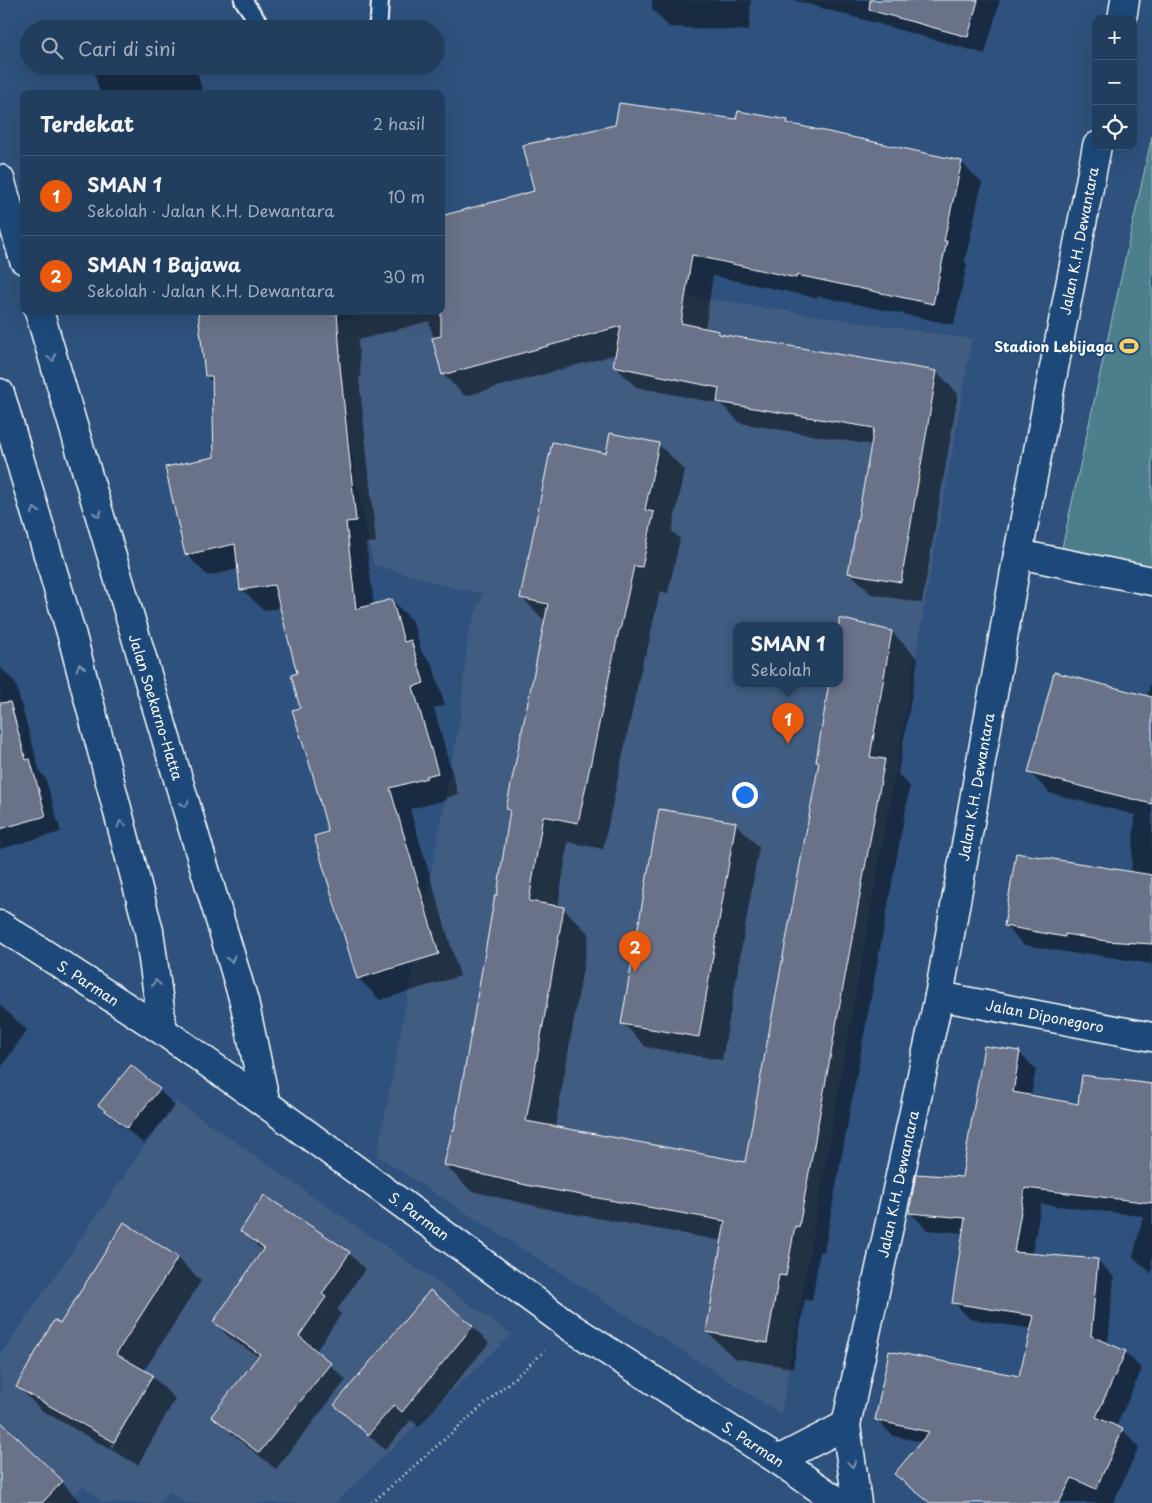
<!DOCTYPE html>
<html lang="id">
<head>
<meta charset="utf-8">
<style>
	:root { --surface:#223e5e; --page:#2e4967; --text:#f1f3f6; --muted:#a2aebc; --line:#3f5773; --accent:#ea580c }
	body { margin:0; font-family:"Playpen Sans",sans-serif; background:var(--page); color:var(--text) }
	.controls { position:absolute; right:15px; top:15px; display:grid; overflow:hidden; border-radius:10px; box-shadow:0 5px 20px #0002 }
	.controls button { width:45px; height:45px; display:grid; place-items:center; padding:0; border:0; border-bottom:1px solid var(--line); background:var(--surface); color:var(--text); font:25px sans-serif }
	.you { position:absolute; left:744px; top:794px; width:18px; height:18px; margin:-12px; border:4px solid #fff; border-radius:50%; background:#1a73e8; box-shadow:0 0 0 8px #1a73e833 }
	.badge { display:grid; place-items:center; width:32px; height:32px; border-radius:50%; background:var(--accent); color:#fff; font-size:16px; font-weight:700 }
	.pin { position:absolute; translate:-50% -41px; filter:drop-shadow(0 1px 2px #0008) }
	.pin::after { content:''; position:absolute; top:26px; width:18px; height:15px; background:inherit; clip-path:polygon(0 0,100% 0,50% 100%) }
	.popup { position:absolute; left:733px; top:622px; width:110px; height:65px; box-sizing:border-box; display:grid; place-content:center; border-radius:10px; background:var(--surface); filter:drop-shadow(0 1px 4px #0005); font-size:16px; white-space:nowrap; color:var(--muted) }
	.popup b { font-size:19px; color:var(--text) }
	.popup::after { content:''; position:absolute; left:50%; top:100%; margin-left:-10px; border:10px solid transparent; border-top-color:var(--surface) }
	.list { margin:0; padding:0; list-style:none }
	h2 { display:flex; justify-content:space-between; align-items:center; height:65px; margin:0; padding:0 20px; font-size:21px }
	h2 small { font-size:16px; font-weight:400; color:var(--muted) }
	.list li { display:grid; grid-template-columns:32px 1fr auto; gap:15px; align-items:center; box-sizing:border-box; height:80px; padding:0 20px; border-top:1px solid var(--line) }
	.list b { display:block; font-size:19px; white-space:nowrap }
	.list p { margin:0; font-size:16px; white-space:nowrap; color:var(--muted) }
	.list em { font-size:16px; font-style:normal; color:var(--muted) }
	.icon { flex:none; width:28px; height:28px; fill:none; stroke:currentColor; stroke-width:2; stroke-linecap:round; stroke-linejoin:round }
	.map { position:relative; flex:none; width:1152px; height:1503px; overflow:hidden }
	.search { position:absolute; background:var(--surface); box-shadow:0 5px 20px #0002; left:20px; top:20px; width:425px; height:55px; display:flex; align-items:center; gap:12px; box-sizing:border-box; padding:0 18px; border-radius:28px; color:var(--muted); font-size:19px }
	.panel { position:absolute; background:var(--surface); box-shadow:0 5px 20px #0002; left:20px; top:90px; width:425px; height:225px; border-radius:10px }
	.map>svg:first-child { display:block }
</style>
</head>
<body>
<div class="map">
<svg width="1152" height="1503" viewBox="0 0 1152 1503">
	<rect width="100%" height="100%" fill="#2e527d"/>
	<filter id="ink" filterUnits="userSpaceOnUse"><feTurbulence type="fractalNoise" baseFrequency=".02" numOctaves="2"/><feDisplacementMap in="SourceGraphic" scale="10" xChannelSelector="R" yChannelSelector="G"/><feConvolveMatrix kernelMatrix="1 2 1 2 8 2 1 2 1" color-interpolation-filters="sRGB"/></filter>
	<g filter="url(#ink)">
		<g fill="#405c81" fill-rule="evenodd">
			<path d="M517 270 972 339 781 1414 377 1156 460 720 468 634 483 593 452 588 373 564 326 324 370 311H441ZM737 625H839V683H737Z"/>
			<path d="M176 1101 512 1334 335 1503H185L169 1491 159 1503H103L83 1486 70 1503H0V1355Z"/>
		</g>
		<path fill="#4c7f8b" stroke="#a6bfc5" d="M1152 136V574L1060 557Z"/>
		<g fill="#0007" fill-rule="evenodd">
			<path d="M652 0H751L749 31 669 27 652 9Z"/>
			<path d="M793 0H1000L985 54Z"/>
			<path d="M93 66H196L203 94H100Z"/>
			<path d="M737 121H787L790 124 961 162 982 183 965 261 967 264 954 325 818 296 817 298 713 276 705 329 719 332 723 336 937 372 958 394 922 603 871 594 850 573 872 445 740 423 721 404 636 387 614 365 617 354 465 396 443 374 429 321 358 340 361 377H359L376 542 366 543 374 605 392 600 413 622 422 653 432 663 445 705 434 708 458 794 447 798V800L410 809 460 976 380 1000 358 978 330 833 302 708 299 674 281 608 263 610 242 589 239 569 208 576 186 554 215 458 213 383 206 376 199 311H441L535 192Z"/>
			<path d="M658 444 685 470 672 531 680 539 668 593 660 591 646 656 644 655 603 849 568 842 558 907 563 908 589 934 555 1128 746 1164 820 764 817 761 831 683H839L892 632 918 659 898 774 910 786 824 1252 820 1251 812 1301 805 1300 793 1368 734 1358 707 1332 723 1241 553 1210 471 1191 445 1165 455 1132 498 897 511 812 507 808 546 622 521 597 607 454Z"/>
			<path d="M0 667 15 682 40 772 45 777 61 832 0 849Z"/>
			<path d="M1152 676V964L1084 953V955L1024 945 1005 926 1131 873 1135 815 1050 793 1029 772 1147 697Z"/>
			<path d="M735 823 759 847 722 1060 646 1047 623 1023Z"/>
			<path d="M0 1005 27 1030 0 1069Z"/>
			<path d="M1019 1053 1036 1069 1031 1096 1152 1159V1274L1133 1257 1143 1216 1041 1204 1032 1255 1097 1260 1114 1277 1108 1345 1125 1352 1142 1369 1116 1427 1123 1430 1139 1447 1113 1503H929L896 1473 922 1442 893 1436 876 1419 1019 1378 1032 1329 970 1319 953 1302 964 1233 927 1230 911 1213 963 1179Z"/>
			<path d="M159 1090 175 1106 144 1144 116 1121 100 1105Z"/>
			<path d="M265 1196 349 1253 365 1269 337 1310 341 1314 316 1351 346 1380 276 1469 229 1432 213 1416 259 1357 230 1338 214 1321 263 1251 241 1231Z"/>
			<path d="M178 1258 201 1281 144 1371 152 1376 175 1399 138 1465 41 1410 17 1386 61 1325ZM147 1382H150L112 1448 110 1447Z"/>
			<path d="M430 1292 473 1327 489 1343 419 1427 411 1420 385 1450 335 1404Z"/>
			<path d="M0 1423 62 1482 81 1503H0Z"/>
		</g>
		<g fill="#697289" stroke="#fff">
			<path d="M870 0H978L968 37 869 10Z"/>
			<path d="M619 103 736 119 738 111 788 120 787 123 962 161 944 241H947L933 304 797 275 796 278 692 255 681 323 719 331V334L937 371 901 582 848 573 874 428 717 402 719 388 613 366 621 326 442 375 432 338 441 336V216L534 191 523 145 615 125Z"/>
			<path d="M198 311H337L340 356H339L356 521 346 522 356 609 392 599 404 642 411 640 424 683 413 687 438 773 426 776 427 778 390 788 439 954 357 979 314 836 328 832 312 772 292 710 300 708 291 675 297 673 274 585 240 590 235 544 185 555 165 467 214 457 212 376H205Z"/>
			<path d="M610 433 659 443 645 510 654 512 642 567 634 566 620 630H619L578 823 543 816 529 901 564 907 526 1121 745 1162 819 762H816L829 683H839V618L892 631 870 757 885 759 799 1227 795 1226 786 1276 779 1275 767 1343 706 1332 725 1221 526 1185 444 1165 452 1130H454L495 895H497L510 810 506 809 548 604 520 598 552 442 606 453Z"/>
			<path d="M1054 672 1152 697V804L1028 773Z"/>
			<path d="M10 702 26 760 30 759 46 816 0 829V703Z"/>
			<path d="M659 809 736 822 699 1037 621 1024Z"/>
			<path d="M1016 853 1152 875V944L1106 941 1065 934V937L1004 926Z"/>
			<path d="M984 1046 1020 1051 1013 1092 1078 1104 1082 1075 1152 1084V1203L1025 1188 1014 1252 1098 1259 1091 1336 1126 1351 1096 1417 1123 1429 1096 1489 1072 1478 1059 1503H930L894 1474 929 1432 875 1420 889 1351 1019 1376 1034 1316 952 1303 965 1218 909 1213 916 1174 962 1177Z"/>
			<path d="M131 1065 160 1089 127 1128 98 1105Z"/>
			<path d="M264 1195 350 1252 322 1294 326 1297 299 1336 331 1363 259 1453 211 1416 260 1354 213 1322 264 1248 240 1231Z"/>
			<path d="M124 1222 178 1257 116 1354 153 1375 114 1442 16 1387 54 1320 60 1324Z"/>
			<path d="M430 1290 473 1326 402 1412 394 1405 368 1435 334 1405Z"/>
			<path d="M0 1421 63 1481 42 1503H0Z"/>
		</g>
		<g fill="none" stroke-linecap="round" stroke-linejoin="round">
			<g stroke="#fff" stroke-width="20">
				<g id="service">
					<path d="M243 0 263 29"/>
					<path d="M376 29 379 18 380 0"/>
				</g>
			</g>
			<g stroke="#fff" stroke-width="31">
				<g id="minor">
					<path d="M1018 554 1152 581"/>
					<path d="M939 996 1152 1037"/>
				</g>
			</g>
			<g stroke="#fff" stroke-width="31">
				<g id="tertiary">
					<path d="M1122 19 1125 0"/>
					<path d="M0 925 163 1031 266 1104 572 1328 778 1460 840 1503"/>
					<path d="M778 1460 846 1425"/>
					<path d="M857 1503 846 1425 939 996 1018 554 1097 146"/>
				</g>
			</g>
			<g stroke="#fff" stroke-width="31">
				<g id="trunk">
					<path d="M0 179 24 260"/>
					<path d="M39 311 244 1001 266 1104"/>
					<path d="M0 393 72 636 149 931 163 1031"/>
				</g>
			</g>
			<path stroke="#fff" stroke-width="3" stroke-dasharray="1 4" stroke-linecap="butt" d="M372 1503 545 1351"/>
			<use href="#service" stroke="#1f4a7a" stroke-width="16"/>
			<use href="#minor" stroke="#1f4a7a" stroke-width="28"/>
			<use href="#tertiary" stroke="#1f4a7a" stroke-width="28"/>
			<use href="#trunk" stroke="#1f4a7a" stroke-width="28"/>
		</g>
		<defs><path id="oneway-chevron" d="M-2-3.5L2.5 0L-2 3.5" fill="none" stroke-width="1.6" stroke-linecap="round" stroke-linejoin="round" transform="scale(1.25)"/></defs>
		<g stroke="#7992af">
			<use href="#oneway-chevron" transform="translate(52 358) rotate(74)"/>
			<use href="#oneway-chevron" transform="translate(35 511) rotate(-107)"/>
			<use href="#oneway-chevron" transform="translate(98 514) rotate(73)"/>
			<use href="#oneway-chevron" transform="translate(80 667) rotate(-105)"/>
			<use href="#oneway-chevron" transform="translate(185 804) rotate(73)"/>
			<use href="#oneway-chevron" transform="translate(121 824) rotate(-105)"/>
			<use href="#oneway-chevron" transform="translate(231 959) rotate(73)"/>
			<use href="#oneway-chevron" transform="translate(156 983) rotate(-98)"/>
			<use href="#oneway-chevron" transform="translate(852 1464) rotate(82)"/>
		</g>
	</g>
	<defs>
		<g id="stadium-bare" transform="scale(1.5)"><path d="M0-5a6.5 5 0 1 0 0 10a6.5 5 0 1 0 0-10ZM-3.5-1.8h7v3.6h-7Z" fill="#ffd166" stroke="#1f4a7a" stroke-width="2.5" paint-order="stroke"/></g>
	</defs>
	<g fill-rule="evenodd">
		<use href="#stadium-bare" x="1129" y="346"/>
	</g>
	<g text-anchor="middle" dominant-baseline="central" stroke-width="4" stroke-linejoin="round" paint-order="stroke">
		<g font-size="14" fill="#fff" stroke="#1f4a7a">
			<text transform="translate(1079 241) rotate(-79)">Jalan K.H. Dewantara</text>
			<text transform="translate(156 707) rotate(73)">Jalan Soekarno-Hatta</text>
			<text transform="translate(976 787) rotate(-80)">Jalan K.H. Dewantara</text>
			<text transform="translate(88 983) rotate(33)">S. Parman</text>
			<text transform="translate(1045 1016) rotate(11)">Jalan Diponegoro</text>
			<text transform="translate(898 1184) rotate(-78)">Jalan K.H. Dewantara</text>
			<text transform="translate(419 1216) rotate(36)">S. Parman</text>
			<text transform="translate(753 1444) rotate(33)">S. Parman</text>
		</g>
		<g font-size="14" font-weight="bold" fill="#fff" stroke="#1f4a7a" text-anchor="end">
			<text x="1114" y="346">Stadion Lebijaga</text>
		</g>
	</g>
</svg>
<div class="controls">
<button>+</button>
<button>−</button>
<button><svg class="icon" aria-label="locate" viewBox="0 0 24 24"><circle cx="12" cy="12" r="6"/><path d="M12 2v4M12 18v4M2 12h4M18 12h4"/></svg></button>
</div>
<div class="you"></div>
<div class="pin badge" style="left:788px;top:744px">1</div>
<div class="popup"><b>SMAN 1</b>Sekolah</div>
<div class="pin badge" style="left:635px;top:972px">2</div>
<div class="search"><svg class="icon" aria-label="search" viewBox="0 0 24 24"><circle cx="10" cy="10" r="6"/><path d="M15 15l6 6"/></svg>Cari di sini</div>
<section class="panel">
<h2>Terdekat<small>2 hasil</small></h2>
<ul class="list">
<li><span class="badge">1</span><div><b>SMAN 1</b><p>Sekolah · Jalan K.H. Dewantara</p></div><em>10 m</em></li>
<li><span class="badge">2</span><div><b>SMAN 1 Bajawa</b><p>Sekolah · Jalan K.H. Dewantara</p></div><em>30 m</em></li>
</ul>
</section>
</div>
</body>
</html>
